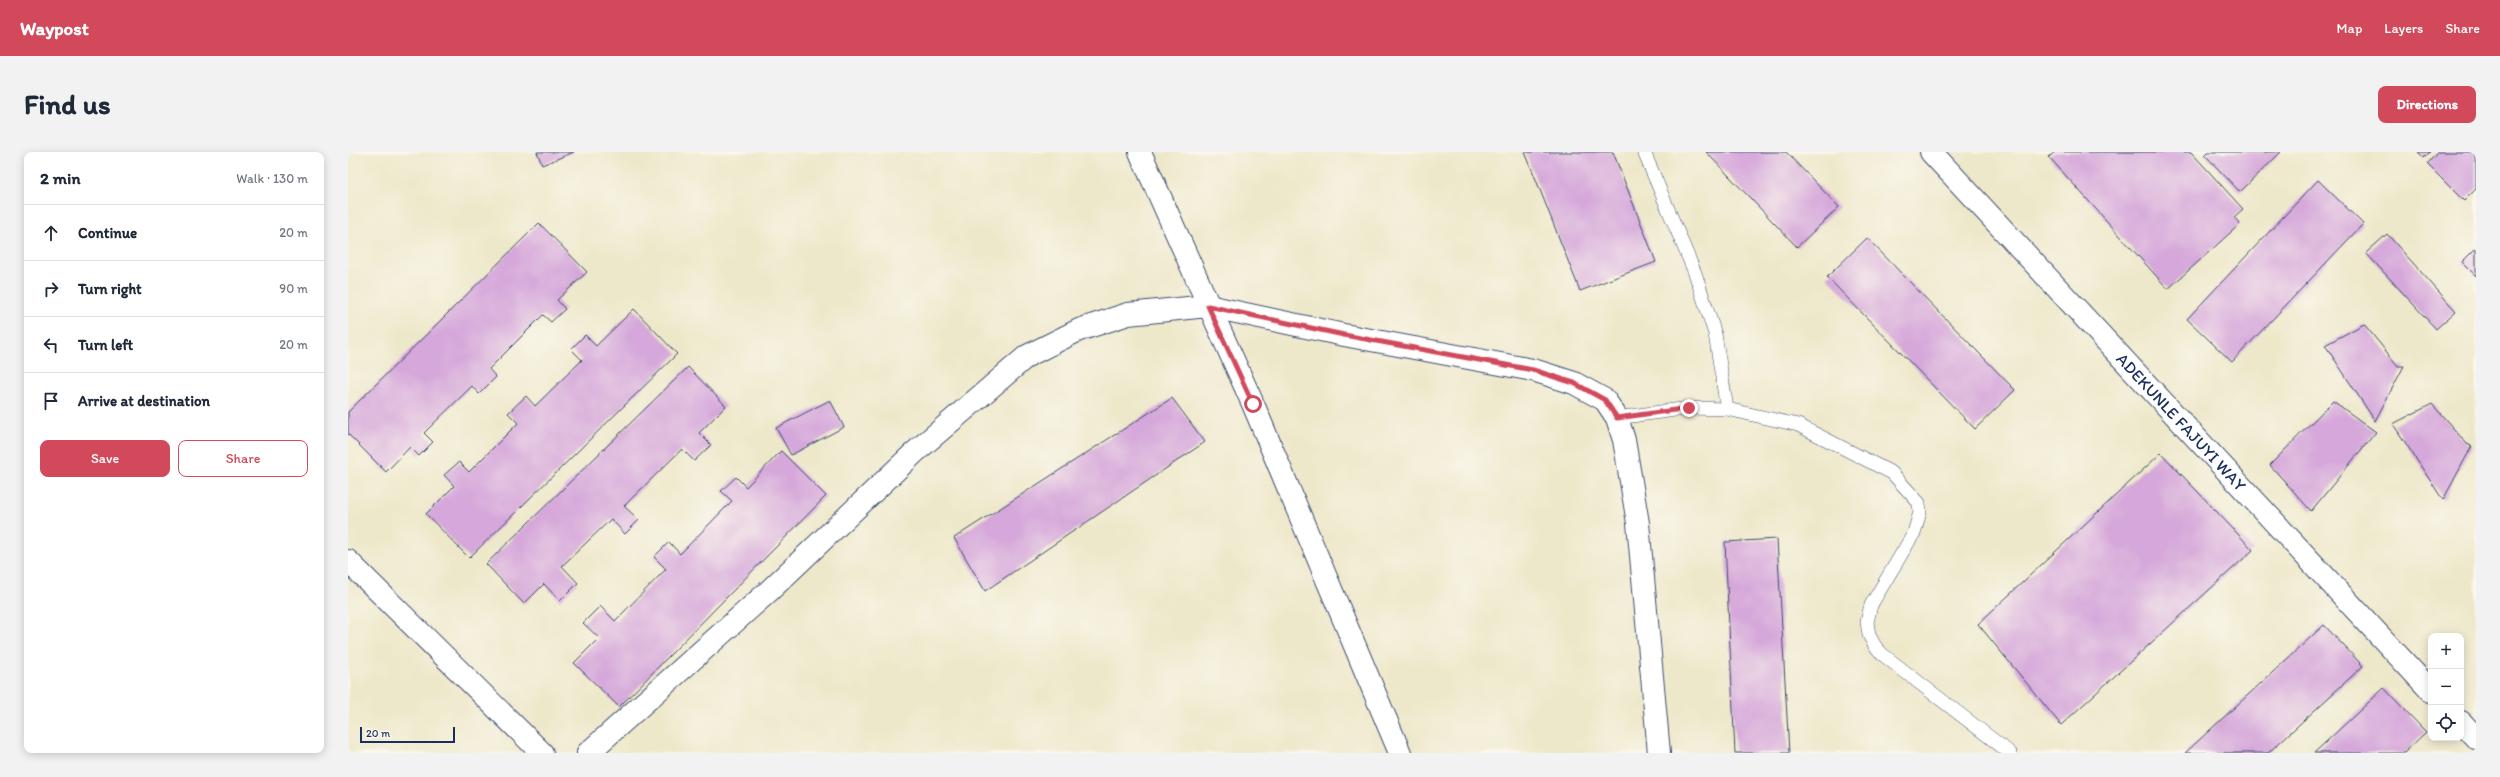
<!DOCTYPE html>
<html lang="en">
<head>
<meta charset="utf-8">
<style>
	:root { --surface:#fff; --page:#f2f2f3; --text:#1f2937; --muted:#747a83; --line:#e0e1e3; --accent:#d1495b }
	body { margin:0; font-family:Itim,sans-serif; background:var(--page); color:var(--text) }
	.controls { position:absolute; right:12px; bottom:12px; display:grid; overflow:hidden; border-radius:8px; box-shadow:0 2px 10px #0003 }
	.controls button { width:36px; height:36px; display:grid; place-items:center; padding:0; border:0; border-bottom:1px solid var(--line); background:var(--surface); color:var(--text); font:20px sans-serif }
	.scale { position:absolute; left:12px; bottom:10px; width:95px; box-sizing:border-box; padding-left:4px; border:2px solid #1b2f5e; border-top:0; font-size:11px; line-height:14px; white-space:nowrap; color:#1b2f5e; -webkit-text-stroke:3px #fbf7ec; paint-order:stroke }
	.stop { position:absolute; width:12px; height:12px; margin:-9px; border:3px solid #d1495b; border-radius:50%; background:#fff }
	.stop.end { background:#d1495b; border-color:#fff; box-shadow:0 1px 4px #0008 }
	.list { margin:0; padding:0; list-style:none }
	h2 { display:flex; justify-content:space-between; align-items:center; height:52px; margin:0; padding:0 16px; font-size:17px }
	h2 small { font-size:13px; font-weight:400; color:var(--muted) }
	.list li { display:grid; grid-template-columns:26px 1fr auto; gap:12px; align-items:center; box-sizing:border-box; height:56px; padding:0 16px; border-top:1px solid var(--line) }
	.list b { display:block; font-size:15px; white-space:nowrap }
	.list em { font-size:13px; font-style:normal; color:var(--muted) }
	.actions { display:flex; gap:8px; padding:12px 16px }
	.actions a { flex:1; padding:9px 0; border:1px solid var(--accent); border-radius:8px; text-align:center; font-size:14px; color:var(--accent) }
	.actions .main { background:var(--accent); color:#fff }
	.icon { flex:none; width:22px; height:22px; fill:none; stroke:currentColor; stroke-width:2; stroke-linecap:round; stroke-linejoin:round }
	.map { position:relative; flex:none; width:2128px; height:601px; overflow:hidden; border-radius:8px }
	header { display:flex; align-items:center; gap:24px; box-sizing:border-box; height:56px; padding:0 20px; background:var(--accent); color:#fff }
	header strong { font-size:19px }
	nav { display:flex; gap:22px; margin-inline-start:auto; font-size:14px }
	.intro { display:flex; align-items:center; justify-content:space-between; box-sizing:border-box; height:96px; padding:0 24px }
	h1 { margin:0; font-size:28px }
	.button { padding:10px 18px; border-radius:8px; background:var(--accent); color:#fff; font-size:14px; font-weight:700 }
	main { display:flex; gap:24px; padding:0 24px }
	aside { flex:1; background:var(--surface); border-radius:8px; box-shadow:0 2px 10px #0003 }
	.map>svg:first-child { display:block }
</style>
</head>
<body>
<header>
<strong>Waypost</strong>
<nav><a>Map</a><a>Layers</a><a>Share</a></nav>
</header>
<div class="intro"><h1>Find us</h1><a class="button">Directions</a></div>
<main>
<aside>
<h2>2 min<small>Walk · 130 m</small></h2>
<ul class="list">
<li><svg class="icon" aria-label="ahead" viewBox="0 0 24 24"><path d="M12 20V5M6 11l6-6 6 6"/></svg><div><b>Continue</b></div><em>20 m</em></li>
<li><svg class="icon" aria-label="right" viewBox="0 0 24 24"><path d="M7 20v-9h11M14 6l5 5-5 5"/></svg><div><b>Turn right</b></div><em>90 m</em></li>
<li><svg class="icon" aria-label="left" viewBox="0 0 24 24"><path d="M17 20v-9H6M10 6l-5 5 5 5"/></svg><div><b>Turn left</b></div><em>20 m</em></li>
<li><svg class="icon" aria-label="arrive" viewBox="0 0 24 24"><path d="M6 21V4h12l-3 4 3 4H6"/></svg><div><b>Arrive at destination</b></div></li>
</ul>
<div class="actions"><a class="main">Save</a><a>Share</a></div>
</aside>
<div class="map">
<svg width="2128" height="601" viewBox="0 0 2128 601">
	<rect width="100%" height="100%" fill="#fbf7ec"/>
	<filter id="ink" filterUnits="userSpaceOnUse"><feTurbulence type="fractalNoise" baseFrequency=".025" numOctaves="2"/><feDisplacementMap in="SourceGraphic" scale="8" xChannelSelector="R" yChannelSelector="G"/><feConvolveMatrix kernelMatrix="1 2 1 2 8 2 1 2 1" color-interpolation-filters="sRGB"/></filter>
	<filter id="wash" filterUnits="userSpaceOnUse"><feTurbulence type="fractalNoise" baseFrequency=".012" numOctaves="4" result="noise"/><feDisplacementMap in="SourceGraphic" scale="16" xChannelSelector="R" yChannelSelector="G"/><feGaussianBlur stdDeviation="0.9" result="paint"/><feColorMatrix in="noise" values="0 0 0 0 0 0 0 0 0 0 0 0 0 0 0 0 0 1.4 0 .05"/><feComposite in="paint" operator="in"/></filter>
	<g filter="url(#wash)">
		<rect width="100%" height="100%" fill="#eee8cb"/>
		<g id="blocks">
			<g fill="#d5a7da">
				<path d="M189 0H226L194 13Z"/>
				<path d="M1177 0H1265L1308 110 1232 139Z"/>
				<path d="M1358 0H1438L1491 55 1449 95Z"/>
				<path d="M1707 0H1843L1895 57 1886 65 1892 72 1820 137 1701 5Z"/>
				<path d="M1860 0H1933L1892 40 1857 3Z"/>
				<path d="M2070 0H2082L2076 6Z"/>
				<path d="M2090 0H2128V37L2116 49 2079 12Z"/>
				<path d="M1970 28 2015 72 1884 210 1839 167Z"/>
				<path d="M191 71 239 120 209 148 217 157 203 170 195 163 141 217 148 225 131 242 124 234 76 281 85 290 71 304 62 295 38 320 0 282V260Z"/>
				<path d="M2039 82 2108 159 2088 177 2018 101Z"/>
				<path d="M1519 86 1667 238 1627 277 1479 125Z"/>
				<path d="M2128 96V124L2114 110Z"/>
				<path d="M286 157 329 202 121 406 78 362 106 334 96 323 111 310 121 320 170 271 160 261 178 244 187 254 234 208 223 197 237 183 248 194Z"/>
				<path d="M2016 172 2050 214H2056L2027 269 1977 193Z"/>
				<path d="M340 215 378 254 351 281 363 293 346 309 334 297 276 354 291 368 277 382 263 367 214 414 230 431 212 449 196 432 176 452 138 412Z"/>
				<path d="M824 246 857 290 637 439 606 386Z"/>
				<path d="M482 248 496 275 443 303 428 276Z"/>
				<path d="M1985 249 2028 280 1963 359 1922 313Z"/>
				<path d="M2084 252 2119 292 2124 294 2095 348 2045 272Z"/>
				<path d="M433 299 478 344 271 555 226 511 251 486 235 471 252 454 267 469 318 417 306 405 321 390 332 402 384 349 373 339 388 325 398 335Z"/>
				<path d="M1813 301 1905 398 1713 573 1630 472Z"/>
				<path d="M1429 387 1441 601H1387L1377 390Z"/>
				<path d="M1976 473 2015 514 1920 601H1837Z"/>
				<path d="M2036 536 2078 580 2056 601H1966Z"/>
			</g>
		</g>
	</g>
	<g filter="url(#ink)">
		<use href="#blocks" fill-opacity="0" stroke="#3b4b6e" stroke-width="1"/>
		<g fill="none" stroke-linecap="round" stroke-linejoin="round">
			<g stroke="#3b4b6e" stroke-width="14">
				<g id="service">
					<path d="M1296 0 1347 121 1367 182 1379 257"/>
					<path d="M1269 266 1341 256 1379 257 1450 273 1544 321 1571 351 1572 360 1566 381 1523 453 1519 470 1521 483 1527 494 1534 502 1662 601"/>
				</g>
			</g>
			<g stroke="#3b4b6e" stroke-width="24">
				<g id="minor">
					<path d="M792 0 905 252 1052 601"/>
					<path d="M0 409 194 601"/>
					<path d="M240 601 421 439 566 301 679 204 731 178 780 162 860 154 996 183 1185 218 1226 231 1257 248 1269 266 1276 288 1290 371 1311 601"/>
				</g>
			</g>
			<g stroke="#3b4b6e" stroke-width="24">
				<g id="tertiary">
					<path id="s1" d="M1583 0 2083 539"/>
					<path d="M2113 570 2128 586"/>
				</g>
			</g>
			<use href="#service" stroke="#fff" stroke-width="13"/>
			<use href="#minor" stroke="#fff" stroke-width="22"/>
			<use href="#tertiary" stroke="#fff" stroke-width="22"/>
		</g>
	</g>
	<g fill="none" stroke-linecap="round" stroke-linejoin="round" filter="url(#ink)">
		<path stroke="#d1495b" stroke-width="5" d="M905 252 860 154 996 183 1185 218 1226 231 1257 248 1269 266 1341 256"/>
	</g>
	<g text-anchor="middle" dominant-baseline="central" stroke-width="4" stroke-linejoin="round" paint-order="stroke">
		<g font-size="17" fill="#1b2f5e" stroke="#fbf7ec">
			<text stroke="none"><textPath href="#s1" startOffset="368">ADEKUNLE FAJUYI WAY</textPath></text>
		</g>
	</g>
</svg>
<div class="controls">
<button>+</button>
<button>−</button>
<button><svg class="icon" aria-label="locate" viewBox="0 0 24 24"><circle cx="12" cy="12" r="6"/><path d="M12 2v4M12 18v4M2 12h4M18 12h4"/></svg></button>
</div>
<div class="scale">20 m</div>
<div class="stop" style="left:905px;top:252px"></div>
<div class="stop end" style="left:1341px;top:256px"></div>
</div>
</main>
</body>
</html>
